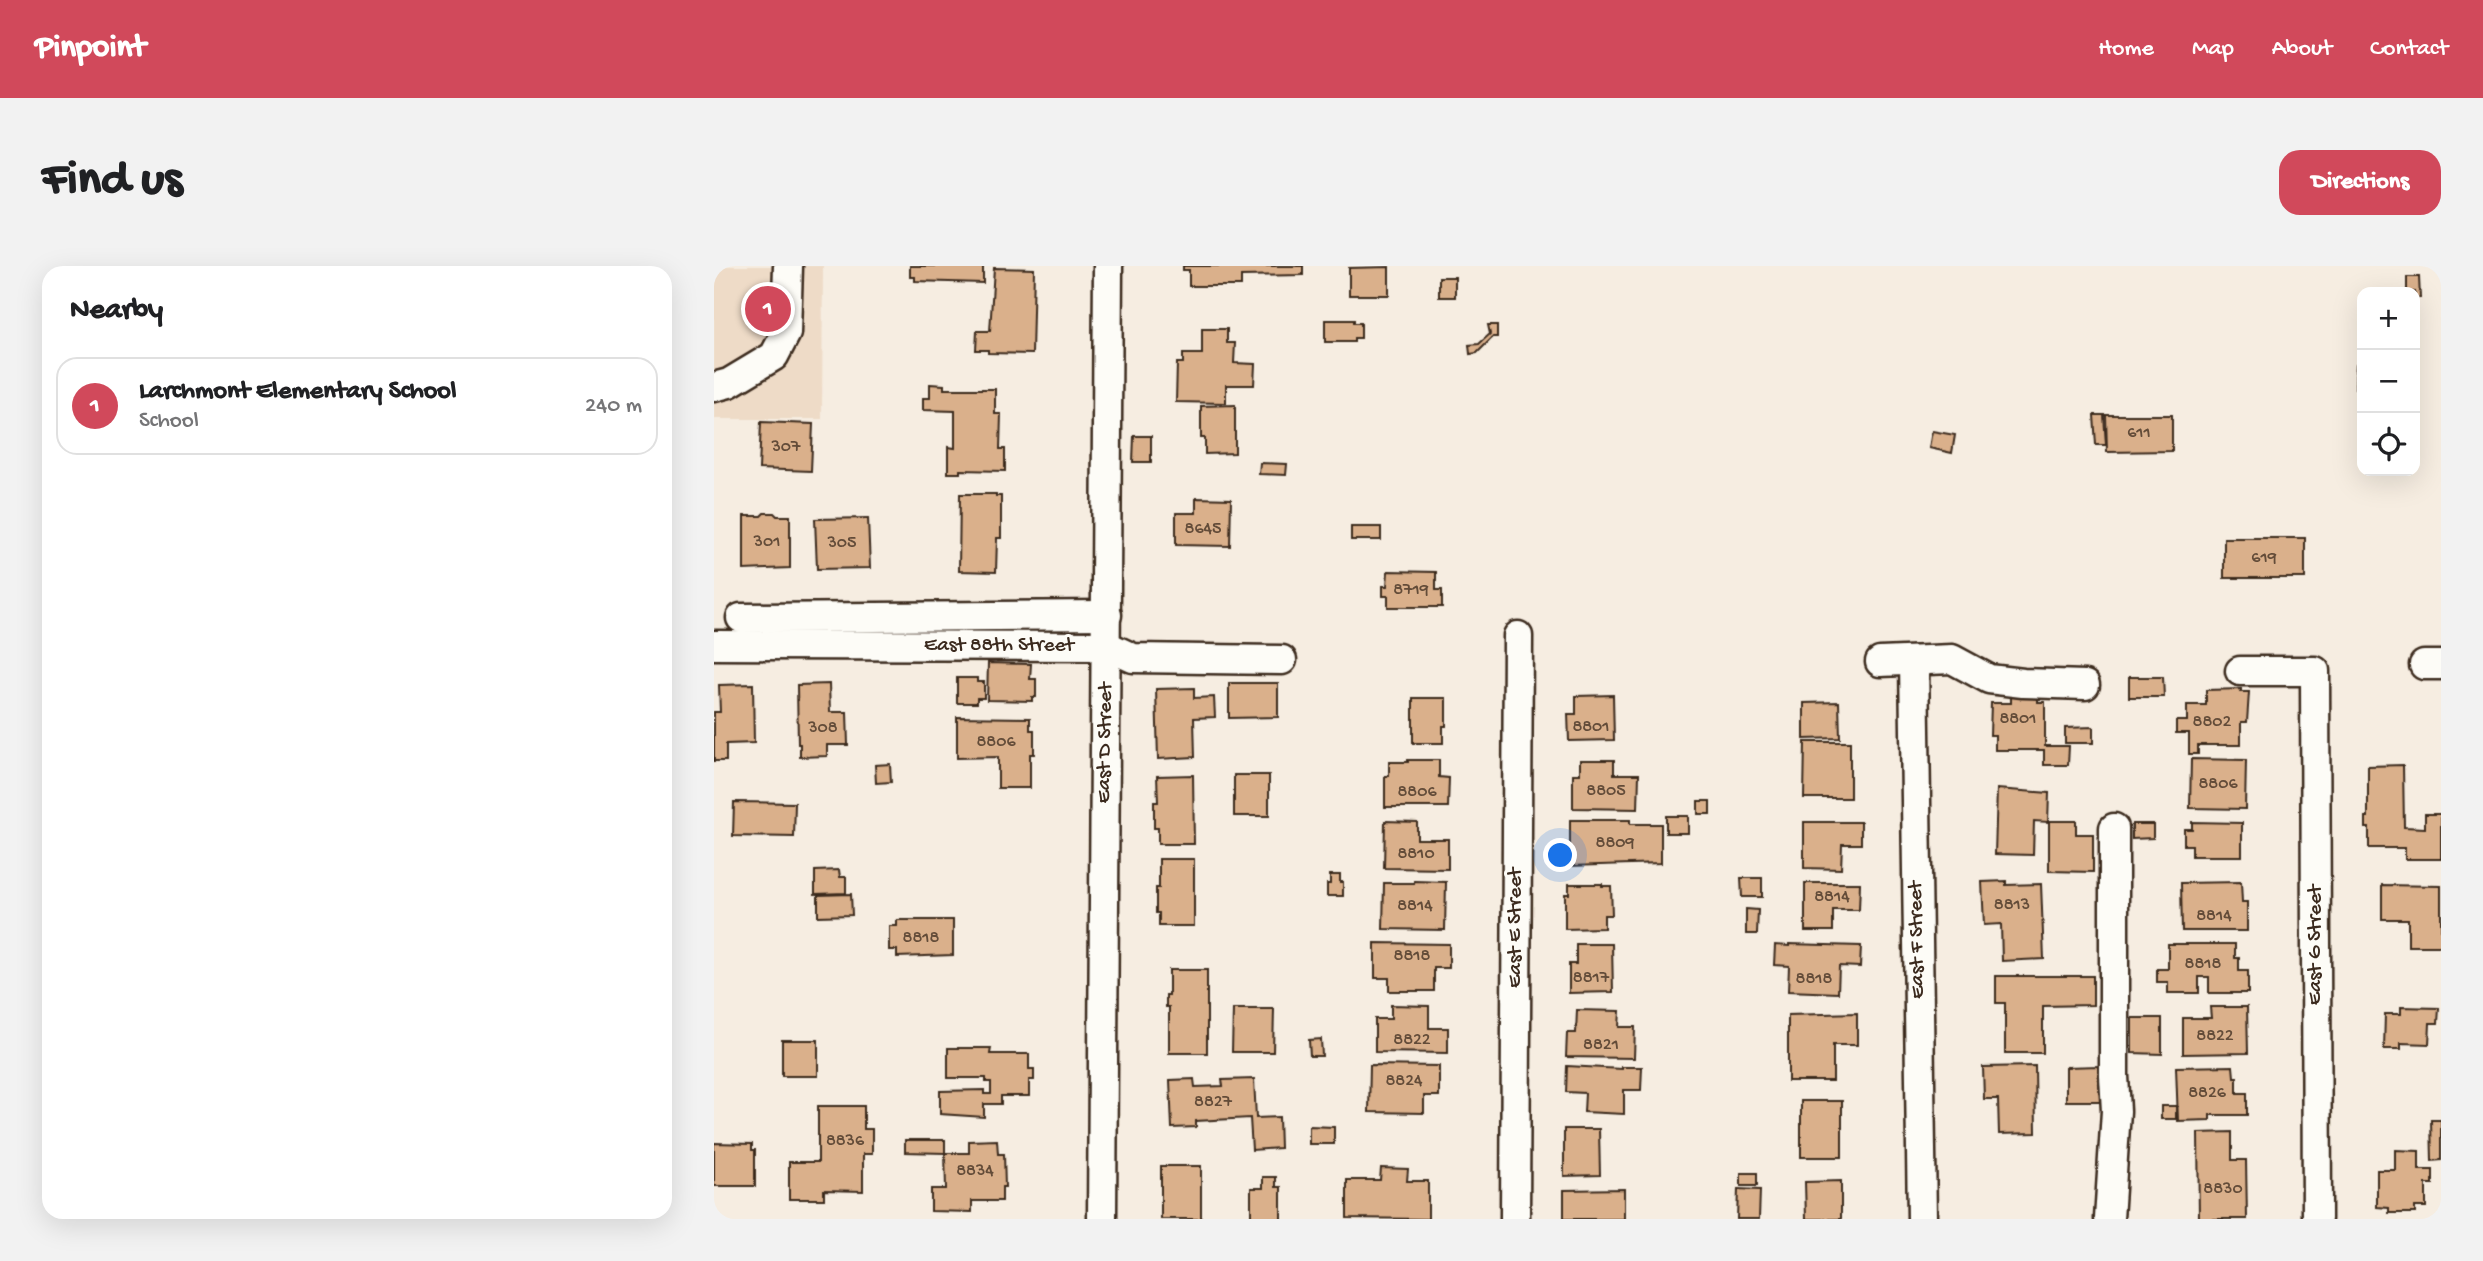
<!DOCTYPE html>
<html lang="en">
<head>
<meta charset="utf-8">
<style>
	:root { --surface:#fff; --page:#f2f2f2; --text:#202124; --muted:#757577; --line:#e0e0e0; --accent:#d1495b }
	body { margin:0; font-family:"Gochi Hand",sans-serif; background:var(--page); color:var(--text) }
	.controls { position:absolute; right:21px; top:21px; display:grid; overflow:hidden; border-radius:14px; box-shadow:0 7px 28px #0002 }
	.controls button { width:63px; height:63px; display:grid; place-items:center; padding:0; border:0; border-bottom:2px solid var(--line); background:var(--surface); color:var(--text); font:35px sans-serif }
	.you { position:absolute; left:847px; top:590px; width:24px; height:24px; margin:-18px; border:5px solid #fff; border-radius:50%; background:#1a73e8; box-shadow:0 0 0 10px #1a73e833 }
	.badge { display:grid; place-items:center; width:46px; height:46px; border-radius:50%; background:var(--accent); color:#fff; font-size:23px; font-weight:700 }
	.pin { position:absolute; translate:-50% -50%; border:4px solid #fff; box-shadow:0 2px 7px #0006 }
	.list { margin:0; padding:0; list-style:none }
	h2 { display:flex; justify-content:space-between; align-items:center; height:91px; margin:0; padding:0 28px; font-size:30px }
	h2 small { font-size:23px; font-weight:400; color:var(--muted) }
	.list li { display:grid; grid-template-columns:46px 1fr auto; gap:21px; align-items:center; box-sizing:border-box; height:98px; margin:0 14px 14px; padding:0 14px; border:2px solid var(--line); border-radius:21px }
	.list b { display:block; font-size:26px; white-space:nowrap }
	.list p { margin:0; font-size:23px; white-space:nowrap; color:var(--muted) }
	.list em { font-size:23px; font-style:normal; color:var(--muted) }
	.icon { flex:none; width:38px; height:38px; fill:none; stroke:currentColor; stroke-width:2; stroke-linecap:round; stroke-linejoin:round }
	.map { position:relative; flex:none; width:1727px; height:953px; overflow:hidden; border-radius:21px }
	header { display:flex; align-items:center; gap:42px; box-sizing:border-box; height:98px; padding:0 35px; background:var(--accent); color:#fff }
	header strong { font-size:33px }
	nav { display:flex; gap:38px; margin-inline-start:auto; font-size:24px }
	.intro { display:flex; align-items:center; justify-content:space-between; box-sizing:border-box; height:168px; padding:0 42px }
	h1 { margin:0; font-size:49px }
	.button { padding:18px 32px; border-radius:21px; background:var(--accent); color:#fff; font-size:24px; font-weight:700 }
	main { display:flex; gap:42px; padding:0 42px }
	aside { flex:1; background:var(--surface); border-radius:21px; box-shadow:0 7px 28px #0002 }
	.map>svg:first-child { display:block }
</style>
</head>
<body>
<header>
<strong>Pinpoint</strong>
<nav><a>Home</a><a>Map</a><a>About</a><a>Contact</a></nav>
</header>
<div class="intro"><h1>Find us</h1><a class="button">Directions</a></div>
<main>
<aside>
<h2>Nearby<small></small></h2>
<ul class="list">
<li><span class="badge">1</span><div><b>Larchmont Elementary School</b><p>School</p></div><em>240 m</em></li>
</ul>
</aside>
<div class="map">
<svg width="1727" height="953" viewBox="0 0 1727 953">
	<rect width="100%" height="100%" fill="#f6ede1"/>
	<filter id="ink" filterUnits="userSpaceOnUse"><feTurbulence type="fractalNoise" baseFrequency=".0143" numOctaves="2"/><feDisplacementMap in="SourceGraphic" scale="14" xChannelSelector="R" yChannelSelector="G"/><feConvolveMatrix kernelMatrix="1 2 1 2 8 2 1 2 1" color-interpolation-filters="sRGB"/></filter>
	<g filter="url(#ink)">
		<path fill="#eedbc7" d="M0 0H109L108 153H0Z"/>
		<g fill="#dab08b" stroke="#3b2a1e" stroke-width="2">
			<path d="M196 0H269V17L201 15V11H196Z"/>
			<path d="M469 0H589V9L527 10V20H475V4H469Z"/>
			<path d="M675 1V29H635V2Z"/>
			<path d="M280 2 320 3 318 88 274 87V84H262L263 65H276Z"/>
			<rect x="725" y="11" width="16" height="20"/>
			<path d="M1693 11H1705L1706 32H1701V26H1693Z"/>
			<path d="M611 54H640V57H647V72H640V76H611Z"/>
			<path d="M774 59H783V71H779L763 87 756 88 755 79 765 78 776 68Z"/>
			<path d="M488 63H513V77H521L520 97 541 98 540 119H512V137L462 136 463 97H469V88H488Z"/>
			<path d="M1642 98H1648V122H1641Z"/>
			<path d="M216 118 230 119V123H281V148H287L286 183H291V205L246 204V207H234V181L241 182V145L209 144V132H216Z"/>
			<path d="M521 139V187L491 188V172H487V140Z"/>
			<path d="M1380 149H1390L1392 179H1382Z"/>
			<path d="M1392 149H1458V185L1393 186Z"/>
			<path d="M47 156 99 158 97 205 45 203Z"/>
			<path d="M1218 165 1241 169 1238 187 1215 182Z"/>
			<path d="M420 170H437V196H419Z"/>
			<path d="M546 197 573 198 572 209 545 208Z"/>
			<path d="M246 228H282V230H287V272H283L282 306 245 305Z"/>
			<path d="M482 232 517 233 516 280 462 279V247H482Z"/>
			<path d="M50 247H60L63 250H76V302L30 304V250H47Z"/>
			<path d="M154 252 156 302 103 303 101 253Z"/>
			<rect x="637" y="261" width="30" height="13"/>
			<rect x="1510" y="272" width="81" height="40"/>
			<path d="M674 305 722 306V324H728V341H674V330H669V320H673Z"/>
			<path d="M274 397 317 398 316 413H322V431H318V435L273 434Z"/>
			<path d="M1415 411H1449L1450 431H1415Z"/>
			<path d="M243 412H263V416H270V432H263V437H243Z"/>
			<path d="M515 417H564V451L515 452Z"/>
			<path d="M39 418 40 477 12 478V495H0V446H6L5 419Z"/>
			<path d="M115 418 116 446H133L134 479H113V490L86 491V478H84L83 419Z"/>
			<path d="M480 422V432L500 431 501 451 480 452 481 491 444 493 442 423Z"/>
			<path d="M1527 423V426H1535L1533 456H1527V479H1484V488H1475V467H1462V455H1473V439H1492V424Z"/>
			<path d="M1297 428 1324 429V436H1331V480H1355L1354 499H1330V484H1281V469H1276L1277 437H1297Z"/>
			<path d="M899 429 900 474 855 475 854 448H862V430Z"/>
			<path d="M699 432H732V460H729V477H699Z"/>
			<path d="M1125 436 1126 472 1090 473V437Z"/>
			<path d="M243 451 316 452V464H320V488H316V522H284V491L243 492Z"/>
			<path d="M1379 461V477H1351V462Z"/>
			<path d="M1091 476H1136V532H1090Z"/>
			<path d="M1477 493 1532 494 1531 543 1476 542Z"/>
			<path d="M694 494H725V511L735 512 734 541H671V510H675V496H694Z"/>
			<path d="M866 494H900V508H925L924 543 859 542V508H866Z"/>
			<path d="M176 498 177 516 162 517 161 499Z"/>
			<path d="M1689 499 1690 561 1711 562V548H1727V593H1691V582H1655V562H1652V551H1654V500Z"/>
			<path d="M479 509 480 578H444V562H440V536H444L443 510Z"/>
			<rect x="520" y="509" width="35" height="41"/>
			<path d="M1283 523 1335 527 1334 556 1320 555 1319 589 1281 588Z"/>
			<rect x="984" y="535" width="12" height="13"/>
			<path d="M20 536 81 537 80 571 19 570Z"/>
			<rect x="952" y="550" width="22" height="17"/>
			<path d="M856 554H916V558H947V597L856 600Z"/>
			<path d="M671 555 703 556V573H734V603L670 602Z"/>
			<path d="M1335 555H1362V568H1379V606L1335 605Z"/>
			<path d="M1090 556H1147V578H1128L1127 603 1090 602Z"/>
			<path d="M1478 556 1528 557V590H1478V579H1470V563H1478Z"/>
			<path d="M1418 558H1439V572L1418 573Z"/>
			<path d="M445 593H480V660H445V647H442V622H445Z"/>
			<path d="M125 604 126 611H132V627L101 628V605Z"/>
			<path d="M616 609H626V616H629V630H613V618H616Z"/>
			<path d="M1027 612H1048V631H1028Z"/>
			<path d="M700 615 732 616 731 664 669 663 670 617H700Z"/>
			<path d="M1292 615V619L1327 618 1330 693 1288 695 1287 658 1270 659 1268 616Z"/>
			<path d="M1527 616 1528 636H1533V665H1468L1467 617Z"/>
			<path d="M1091 617H1146L1145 644H1119V665H1091Z"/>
			<path d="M855 618H888V620H897L898 649H890V662L851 663V628H855Z"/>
			<path d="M1668 619 1727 620V680H1694V653H1668Z"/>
			<path d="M137 628 138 649 104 650V629Z"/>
			<path d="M1032 643 1044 644 1043 668H1032Z"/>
			<path d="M183 654H239V689L183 691V684H175V660H183Z"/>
			<path d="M661 677 735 678V702H720V725H675V712H661Z"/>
			<path d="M862 678H898L899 726 855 727V698H862Z"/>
			<path d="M1075 678 1147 680 1146 701 1125 700 1124 727 1074 725 1075 700 1060 699 1061 679 1075 680Z"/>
			<path d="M1454 678H1521V692H1525V705H1534V727H1495V711H1485V727H1454V716H1443V703H1454Z"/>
			<path d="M455 704H493V787H455V741H452V729H455Z"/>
			<path d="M1282 710H1379V739L1329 740V787H1291V737H1282Z"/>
			<path d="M677 739 715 740V762H734V787L661 786V753H677Z"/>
			<path d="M1496 741H1533L1534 787 1469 788V752H1497Z"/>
			<path d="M1687 741 1725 742 1724 757H1716L1715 778 1687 777V783H1670L1671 748H1687Z"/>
			<path d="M519 743H560L559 786H518Z"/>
			<path d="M863 744 906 745 905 761H921L920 792 852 791 853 767H862Z"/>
			<path d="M1143 747V779H1119V815H1074V749Z"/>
			<path d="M1418 752H1448V788L1418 787Z"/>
			<path d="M607 773 608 790H596L595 774Z"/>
			<rect x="68" y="774" width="36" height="36"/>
			<path d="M234 782H277L276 788H315V803H320V814H315V830H287V838H270V851L226 848V825L270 824V828H277V816H272V812H234Z"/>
			<path d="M656 799 725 800V830H710V847L655 846Z"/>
			<path d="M853 800 908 803V801H928L927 824H910V848L870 846 871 827 852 826Z"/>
			<path d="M1321 800 1322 867 1285 868 1284 833H1270L1269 801Z"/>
			<path d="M1385 800 1386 835H1352V801Z"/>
			<path d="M1519 800 1520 811H1523V827H1533V849H1496V854L1464 855 1462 801Z"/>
			<path d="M480 813 481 821 509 820 508 814 540 813 542 852 565 851 566 882 538 884 536 852 482 855V861L458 862 456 814Z"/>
			<rect x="1087" y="835" width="41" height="56"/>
			<path d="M104 840H150V863H158V888H149V925L110 924V933H75V896H104Z"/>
			<rect x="1447" y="840" width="15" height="13"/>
			<path d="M1717 854H1727V894L1718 895Z"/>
			<path d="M595 860 620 861V878H595Z"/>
			<path d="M850 863H885L886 909 850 910Z"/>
			<path d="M1518 866V894H1532L1533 953H1485L1484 867Z"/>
			<path d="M191 874H231V887L191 886Z"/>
			<path d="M283 874 284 888H290L291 921H288V935H258V946L217 945V923H232L231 887H255V875Z"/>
			<path d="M0 877 38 878V884H41V920H0Z"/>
			<path d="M1681 884 1705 885V904H1719V918H1712V941H1701V947H1675V942L1663 941V904H1681Z"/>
			<rect x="447" y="900" width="40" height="53"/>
			<path d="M667 902 694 903 693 915H714V953L633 952V914H666Z"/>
			<rect x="1027" y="907" width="16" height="13"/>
			<path d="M549 911H562V921H567V953H537V922H549Z"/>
			<path d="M1127 915V953H1092L1091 916Z"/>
			<path d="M910 923V953H850V924Z"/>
			<path d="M1024 923 1046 924 1045 953H1023Z"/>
		</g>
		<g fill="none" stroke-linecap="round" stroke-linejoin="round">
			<g stroke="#3b2a1e" stroke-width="33">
				<g id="minor">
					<path d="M0 121 15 117 60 90 72 67 74 0"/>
					<path d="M27 352 393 349"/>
					<path d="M0 379 393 380 419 392 568 394"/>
					<path d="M1200 395 1208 953"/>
					<path d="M1166 396 1238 393 1275 413 1309 417 1371 419"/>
					<path d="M1710 399H1727"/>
					<path d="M1526 405H1601L1603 953"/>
					<path d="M388 953 394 0"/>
					<path d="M801 953 804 370"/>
					<path d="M1395 953 1402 845 1400 810V562"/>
				</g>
			</g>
			<use href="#minor" stroke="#fdfcf7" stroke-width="28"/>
		</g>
	</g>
	<g text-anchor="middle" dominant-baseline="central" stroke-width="6" stroke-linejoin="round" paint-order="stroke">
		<g font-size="18" fill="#634c39">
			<text x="1425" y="167">611</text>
			<text x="72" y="181">307</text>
			<text x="489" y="263">8645</text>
			<text x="53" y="276">301</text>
			<text x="128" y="277">305</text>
			<text x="1550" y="292">619</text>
			<text x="697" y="324">8719</text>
			<text x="1304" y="453">8801</text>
			<text x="1498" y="456">8802</text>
			<text x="877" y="461">8801</text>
			<text x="109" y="462">308</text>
			<text x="282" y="476">8806</text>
			<text x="1504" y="518">8806</text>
			<text x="892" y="525">8805</text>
			<text x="703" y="526">8806</text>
			<text x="901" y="577">8809</text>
			<text x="702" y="588">8810</text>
			<text x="1118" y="631">8814</text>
			<text x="1298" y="639">8813</text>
			<text x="701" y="640">8814</text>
			<text x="1500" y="650">8814</text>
			<text x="207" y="672">8818</text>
			<text x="698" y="690">8818</text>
			<text x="1489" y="698">8818</text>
			<text x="877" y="712">8817</text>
			<text x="1100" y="713">8818</text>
			<text x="1501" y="770">8822</text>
			<text x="698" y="774">8822</text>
			<text x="887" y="779">8821</text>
			<text x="690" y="815">8824</text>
			<text x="1493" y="827">8826</text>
			<text x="499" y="836">8827</text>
			<text x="131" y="875">8836</text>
			<text x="261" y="905">8834</text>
			<text x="1509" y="923">8830</text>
		</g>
		<g font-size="21" fill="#3b2a1e" stroke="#fdfcf7">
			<text x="285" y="380">East 88th Street</text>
			<text transform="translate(392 477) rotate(-89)">East D Street</text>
			<text transform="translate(802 662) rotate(-90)">East E Street</text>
			<text transform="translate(1204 674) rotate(-91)">East F Street</text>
			<text transform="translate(1602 679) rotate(-90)">East G Street</text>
		</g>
	</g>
</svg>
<div class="controls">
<button>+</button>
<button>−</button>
<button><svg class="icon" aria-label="locate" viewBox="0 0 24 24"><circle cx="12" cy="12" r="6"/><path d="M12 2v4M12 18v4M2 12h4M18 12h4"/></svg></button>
</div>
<div class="you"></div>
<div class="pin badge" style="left:54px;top:43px">1</div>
</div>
</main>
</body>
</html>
